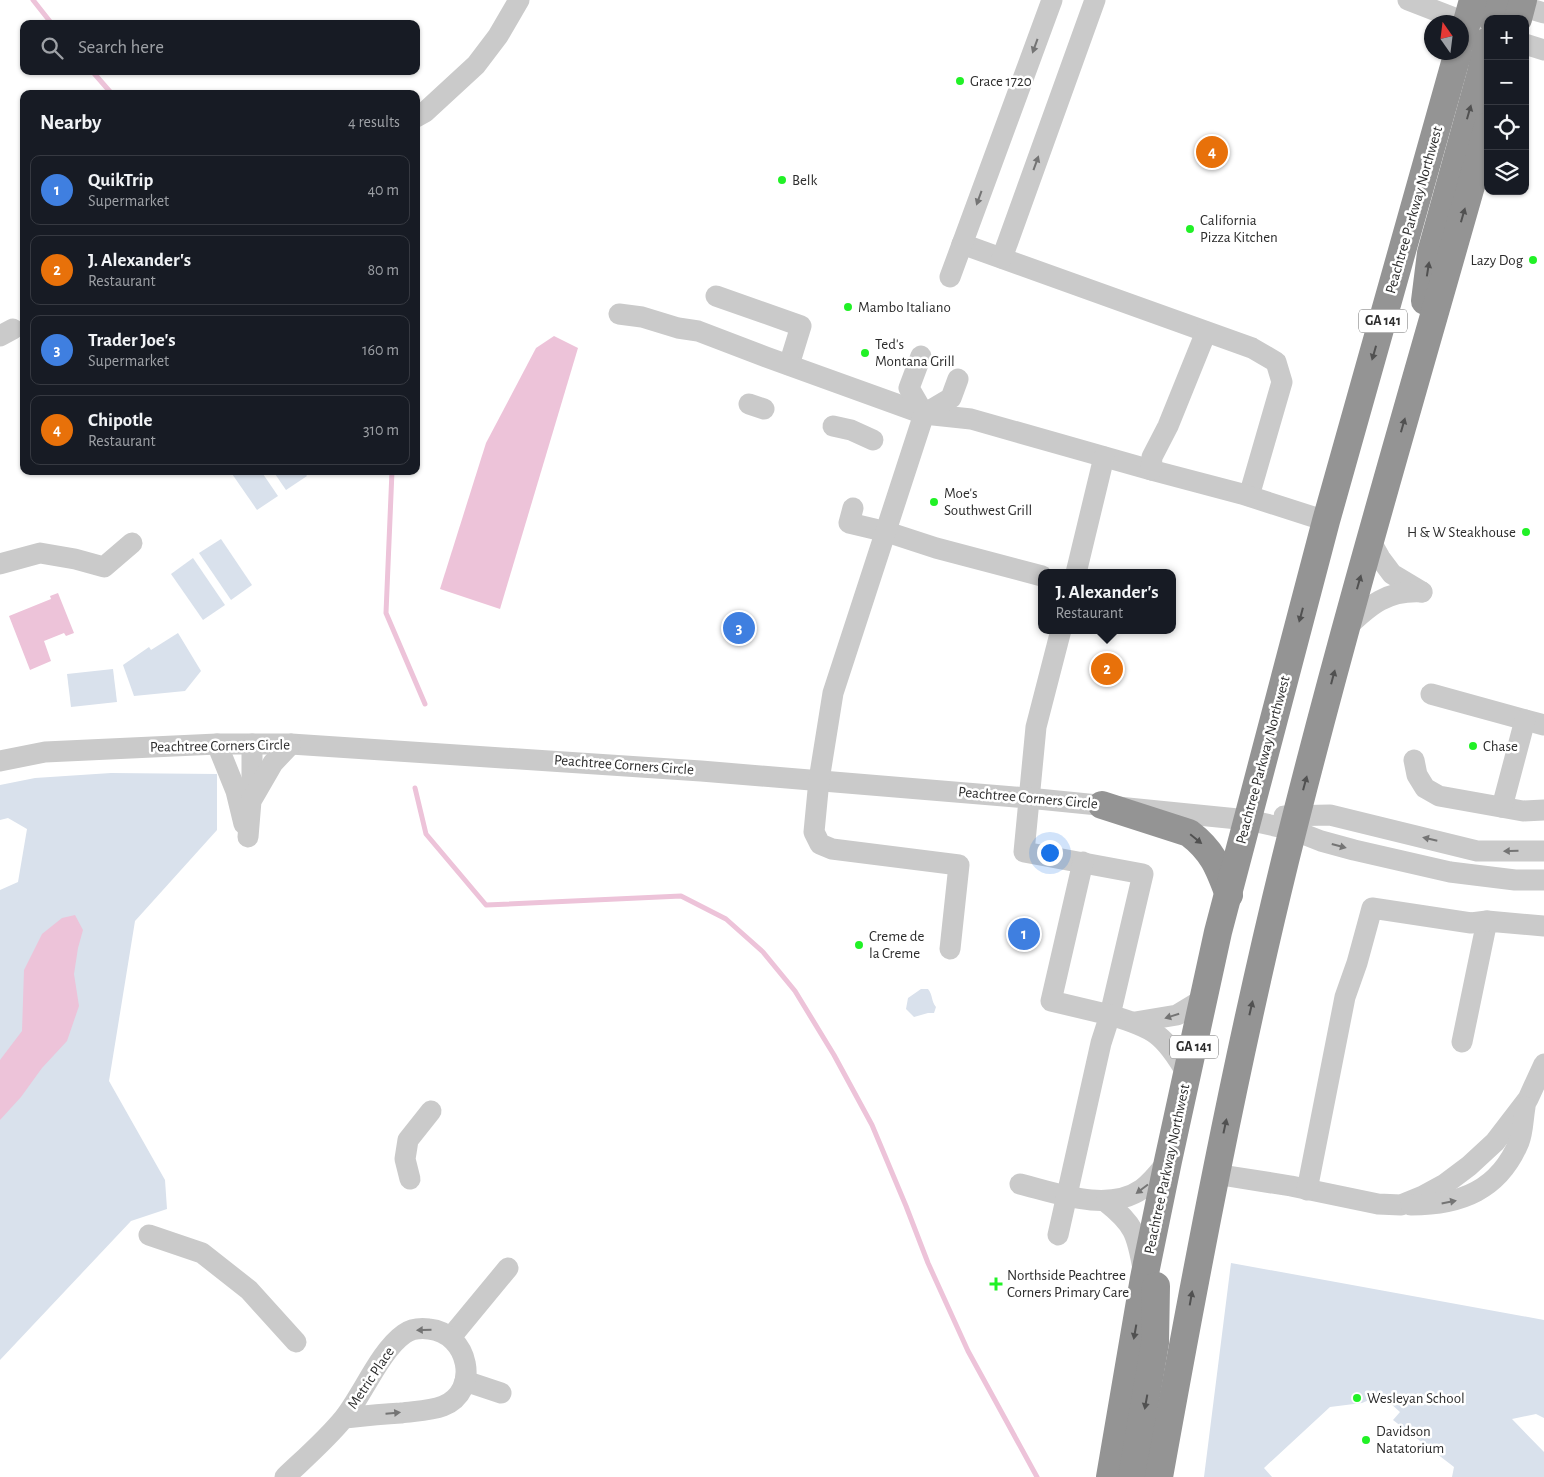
<!DOCTYPE html>
<html lang="en">
<head>
<meta charset="utf-8">
<style>
	:root { --surface:#171b24; --page:#20242c; --text:#f1f3f6; --muted:#9ea1a6; --line:#363941; --accent:#21f126 }
	body { margin:0; font-family:"Alegreya Sans",sans-serif; background:var(--page); color:var(--text) }
	.controls { position:absolute; right:15px; top:15px; display:grid; overflow:hidden; border-radius:10px; box-shadow:0 1px 4px #0004 }
	.controls button { width:45px; height:45px; display:grid; place-items:center; padding:0; border:0; border-bottom:1px solid var(--line); background:var(--surface); color:var(--text); font:25px sans-serif }
	.compass { position:absolute; left:1424px; top:15px; width:45px; height:45px; border-radius:50%; background:var(--surface); box-shadow:0 1px 4px #0004; rotate:346deg }
	.you { position:absolute; left:1049px; top:852px; width:18px; height:18px; margin:-12px; border:4px solid #fff; border-radius:50%; background:#1a73e8; box-shadow:0 0 0 8px #1a73e833 }
	.badge { display:grid; place-items:center; width:32px; height:32px; border-radius:50%; background:var(--accent); color:#fff; font-size:16px; font-weight:700 }
	.pin { position:absolute; translate:-50% -50%; border:2px solid #fff; box-shadow:0 1px 5px #0006 }
	.popup { position:absolute; left:1038px; top:569px; width:138px; height:65px; box-sizing:border-box; display:grid; place-content:center; border-radius:10px; background:var(--surface); filter:drop-shadow(0 1px 4px #0005); font-size:16px; white-space:nowrap; color:var(--muted) }
	.popup b { font-size:19px; color:var(--text) }
	.popup::after { content:''; position:absolute; left:50%; top:100%; margin-left:-10px; border:10px solid transparent; border-top-color:var(--surface) }
	.list { margin:0; padding:0; list-style:none }
	h2 { display:flex; justify-content:space-between; align-items:center; height:65px; margin:0; padding:0 20px; font-size:21px }
	h2 small { font-size:16px; font-weight:400; color:var(--muted) }
	.list li { display:grid; grid-template-columns:32px 1fr auto; gap:15px; align-items:center; box-sizing:border-box; height:70px; margin:0 10px 10px; padding:0 10px; border:1px solid var(--line); border-radius:10px }
	.list b { display:block; font-size:19px; white-space:nowrap }
	.list p { margin:0; font-size:16px; white-space:nowrap; color:var(--muted) }
	.list em { font-size:16px; font-style:normal; color:var(--muted) }
	.icon { flex:none; width:28px; height:28px; fill:none; stroke:currentColor; stroke-width:2; stroke-linecap:round; stroke-linejoin:round }
	.map { position:relative; flex:none; width:1544px; height:1477px; overflow:hidden }
	.search { position:absolute; background:var(--surface); box-shadow:0 1px 4px #0004; left:20px; top:20px; width:400px; height:55px; display:flex; align-items:center; gap:12px; box-sizing:border-box; padding:0 18px; border-radius:10px; color:var(--muted); font-size:19px }
	.panel { position:absolute; background:var(--surface); box-shadow:0 1px 4px #0004; left:20px; top:90px; width:400px; height:385px; border-radius:10px }
	.map>svg:first-child { display:block }
</style>
</head>
<body>
<div class="map">
<svg width="1544" height="1477" viewBox="0 0 1544 1477">
	<rect width="100%" height="100%" fill="#fff"/>
	<g fill="#d9e1ec">
		<path d="M230 471H261L278 496 257 510Z"/>
		<path d="M273 471H303L307 476 286 490Z"/>
		<path d="M221 539 252 585 231 600 199 553Z"/>
		<path d="M193 558 225 605 203 620 171 574Z"/>
		<path d="M178 633 201 671 185 691 134 696 123 665 149 647 151 650Z"/>
		<path d="M113 669 117 702 71 707 67 674Z"/>
		<path d="M111 773 217 774V830L135 921 109 1081 165 1180 167 1209 131 1221 0 1360V890L18 882 27 829 8 818 0 820V785L35 778Z"/>
		<path d="M921 989H928C933 995 931 1001 936 1007L934 1013H928L914 1017 906 1009 908 998Z"/>
		<path d="M1231 1263 1544 1320V1418L1536 1414 1512 1419 1544 1452V1477H1452L1454 1467 1393 1420 1400 1412 1381 1395 1362 1403 1330 1407 1264 1468 1272 1477H1204Z"/>
	</g>
	<g fill="#edc3d9">
		<path d="M554 336 578 348 500 609 440 589 486 443 536 348Z"/>
		<path d="M58 593 74 633 66 636 64 633 44 641 51 661 30 670 9 616 51 599 50 596Z"/>
		<path d="M75 915 83 930 78 948 74 974 79 1006 67 1041 42 1068 21 1097 0 1120V1060L22 1031 24 970 42 934 62 918Z"/>
	</g>
	<g fill="none" stroke-linecap="round" stroke-linejoin="round">
		<g stroke="#edc3d9" stroke-width="5">
			<path d="M33 0 52 24"/>
			<path d="M92 71 112 94"/>
			<path d="M392 471 386 613 425 704"/>
			<path d="M415 788 426 834 486 905 681 896 726 919 763 952 795 991 834 1055 872 1125 906 1206 928 1263 968 1351 1037 1477"/>
		</g>
		<g stroke="#cacaca" stroke-width="21">
			<path d="M1408 0 1488 31"/>
			<path d="M1507 2 1544 13"/>
			<path d="M1525 44 1544 50"/>
			<path d="M416 117 425 112 476 65 498 36 519 0"/>
			<path d="M962 244 1252 348 1276 362 1282 382 1249 496"/>
			<path d="M1002 258 1095 0"/>
			<path d="M950 277 1052 0"/>
			<path d="M716 296 801 326 789 365"/>
			<path d="M619 314 642 317 678 328 698 331 766 357 924 414 971 419 1151 470 1242 494 1326 521"/>
			<path d="M0 336 13 329"/>
			<path d="M921 356 909 388 924 414"/>
			<path d="M749 404 764 409"/>
			<path d="M833 426 851 430 873 440"/>
			<path d="M1151 470 1152 457 1168 426 1206 332"/>
			<path d="M853 508 849 523 887 532 936 548 1042 576"/>
			<path d="M1371 542 1380 558 1392 574 1422 592"/>
			<path d="M0 564 40 553 75 559 104 567 132 543"/>
			<path d="M1076 573 1104 457"/>
			<path d="M1346 628C1370 605 1387 590 1422 592"/>
			<path d="M1061 630 1036 727 1024 852 1143 874 1110 1015C1154 1028 1164 1034 1187 1074"/>
			<path d="M1431 694 1544 725"/>
			<path d="M217 744 236 791 244 824"/>
			<path d="M1414 760 1417 775 1425 788 1439 796 1523 811 1544 810"/>
			<path d="M0 761 45 752 217 744H291L701 771 1028 798 1248 820 1293 830 1321 841 1354 850 1450 872 1515 880H1544"/>
			<path d="M252 796V744"/>
			<path d="M1502 807 1525 720"/>
			<path d="M1284 816 1330 815 1477 851H1544"/>
			<path d="M248 837 251 801 273 763 291 744"/>
			<path d="M950 949 959 865 832 849 820 844 814 832 819 780 833 693 924 414 951 398 958 379"/>
			<path d="M1135 1022 1177 1015 1205 998"/>
			<path d="M1462 1042 1487 921 1544 926"/>
			<path d="M1215 1174 1291 1186 1378 1204 1401 1205 1423 1196 1445 1184 1469 1166 1495 1142 1528 1099 1544 1064"/>
			<path d="M410 1179 405 1159 408 1140 431 1111"/>
			<path d="M1020 1184C1056 1193 1108 1213 1142 1189 1152 1182 1160 1171 1168 1161"/>
			<path d="M1307 1190 1345 997 1357 963 1372 908 1471 923 1487 921"/>
			<path d="M1106 1202C1134 1224 1137 1234 1143 1269"/>
			<path d="M1411 1205C1461 1205 1499 1190 1519 1142 1523 1132 1523 1118 1525 1107"/>
			<path d="M149 1235 202 1253 249 1290 296 1342"/>
			<path d="M1058 1235 1101 1043 1110 1015 1051 1001 1083 862"/>
			<path d="M451 1337 508 1268"/>
			<path d="M465 1381 501 1393"/>
			<path d="M285 1477C305 1458 327 1439 344 1418 363 1394 380 1351 404 1334 411 1329 421 1328 429 1329 469 1333 481 1391 443 1406 430 1411 415 1411 401 1413 382 1414 363 1416 345 1418"/>
		</g>
		<g stroke="#949494" stroke-width="28">
			<path d="M1492 19 1496 0"/>
			<path d="M1518 19 1523 0"/>
			<path d="M1462 40 1473 0"/>
			<path d="M1425 301 1431 253 1481 73 1488 41"/>
			<path d="M1102 805 1189 833C1213 851 1219 868 1229 895"/>
			<path d="M1110 1477 1144 1278 1168 1161 1218 932 1326 521 1458 52"/>
			<path d="M1132 1477 1155 1343 1156 1286"/>
			<path d="M1159 1477C1196 1271 1235 1065 1285 861 1346 614 1419 371 1488 126"/>
		</g>
	</g>
	<defs><path id="oneway-solid" d="M-6-.8H1V-3.2L6.5 0L1 3.2V.8H-6Z" transform="scale(1.25)"/></defs>
	<g fill="#747474">
		<use href="#oneway-solid" transform="translate(1035 46) rotate(110)"/>
		<use href="#oneway-solid" transform="translate(1036 163) rotate(-70)"/>
		<use href="#oneway-solid" transform="translate(979 198) rotate(110)"/>
		<use href="#oneway-solid" transform="translate(1430 839) rotate(-167)"/>
		<use href="#oneway-solid" transform="translate(1339 846) rotate(15)"/>
		<use href="#oneway-solid" transform="translate(1511 851) rotate(178)"/>
		<use href="#oneway-solid" transform="translate(1172 1016) rotate(163)"/>
		<use href="#oneway-solid" transform="translate(1142 1189) rotate(143)"/>
		<use href="#oneway-solid" transform="translate(1449 1202) rotate(-11)"/>
		<use href="#oneway-solid" transform="translate(424 1330) rotate(178)"/>
		<use href="#oneway-solid" transform="translate(393 1413) rotate(-5)"/>
	</g>
	<g fill="#515151">
		<use href="#oneway-solid" transform="translate(1469 112) rotate(-74)"/>
		<use href="#oneway-solid" transform="translate(1463 215) rotate(-74)"/>
		<use href="#oneway-solid" transform="translate(1428 269) rotate(-81)"/>
		<use href="#oneway-solid" transform="translate(1374 353) rotate(106)"/>
		<use href="#oneway-solid" transform="translate(1403 425) rotate(-74)"/>
		<use href="#oneway-solid" transform="translate(1359 582) rotate(-74)"/>
		<use href="#oneway-solid" transform="translate(1301 615) rotate(105)"/>
		<use href="#oneway-solid" transform="translate(1333 677) rotate(-75)"/>
		<use href="#oneway-solid" transform="translate(1305 783) rotate(-75)"/>
		<use href="#oneway-solid" transform="translate(1196 839) rotate(39)"/>
		<use href="#oneway-solid" transform="translate(1251 1008) rotate(-77)"/>
		<use href="#oneway-solid" transform="translate(1225 1126) rotate(-78)"/>
		<use href="#oneway-solid" transform="translate(1191 1298) rotate(-80)"/>
		<use href="#oneway-solid" transform="translate(1135 1332) rotate(100)"/>
		<use href="#oneway-solid" transform="translate(1146 1402) rotate(100)"/>
	</g>
	<g fill="#21f126" stroke="#fff" stroke-width="2">
		<circle cx="960" cy="81" r="5"/>
		<circle cx="782" cy="180" r="5"/>
		<circle cx="1190" cy="229" r="5"/>
		<circle cx="1533" cy="260" r="5"/>
		<circle cx="848" cy="307" r="5"/>
		<circle cx="865" cy="353" r="5"/>
		<circle cx="934" cy="502" r="5"/>
		<circle cx="1526" cy="532" r="5"/>
		<circle cx="1473" cy="746" r="5"/>
		<circle cx="859" cy="945" r="5"/>
		<path d="M993.5 1276.5h5v5h5v5h-5v5h-5v-5h-5v-5h5z"/>
		<circle cx="1357" cy="1398" r="5"/>
		<circle cx="1366" cy="1440" r="5"/>
	</g>
	<g text-anchor="middle" dominant-baseline="central" stroke-width="5" stroke-linejoin="round" paint-order="stroke">
		<g fill="#fff" stroke="#6c6c6c" stroke-width="1">
			<rect x="1359" y="309.5" width="48" height="23" rx="4"/>
			<rect x="1170" y="1035.5" width="48" height="23" rx="4"/>
		</g>
		<g font-size="14" font-weight="bold" fill="#2d2d2d">
			<text x="1383" y="321">GA 141</text>
			<text x="1194" y="1047">GA 141</text>
		</g>
		<g font-size="15" fill="#2d2d2d" stroke="#fff" text-anchor="start">
			<text x="970" y="81">Grace 1720</text>
			<text x="792" y="180">Belk</text>
			<text x="1200" y="220">California<tspan x="1200" dy="17">Pizza Kitchen</tspan></text>
			<text x="1523" y="260" text-anchor="end">Lazy Dog</text>
			<text x="858" y="307">Mambo Italiano</text>
			<text x="875" y="344">Ted's<tspan x="875" dy="17">Montana Grill</tspan></text>
			<text x="944" y="493">Moe's<tspan x="944" dy="17">Southwest Grill</tspan></text>
			<text x="1516" y="532" text-anchor="end">H &amp; W Steakhouse</text>
			<text x="1483" y="746">Chase</text>
			<text x="869" y="936">Creme de<tspan x="869" dy="17">la Creme</tspan></text>
			<text x="1007" y="1275">Northside Peachtree<tspan x="1007" dy="17">Corners Primary Care</tspan></text>
			<text x="1367" y="1398">Wesleyan School</text>
			<text x="1376" y="1431">Davidson<tspan x="1376" dy="17">Natatorium</tspan></text>
		</g>
		<g font-size="15" fill="#2d2d2d" stroke="#fff">
			<text transform="translate(1414 210) rotate(-74)">Peachtree Parkway Northwest</text>
			<text transform="translate(220 746) rotate(-1)">Peachtree Corners Circle</text>
			<text transform="translate(1263 760) rotate(-75)">Peachtree Parkway Northwest</text>
			<text transform="translate(624 765) rotate(4)">Peachtree Corners Circle</text>
			<text transform="translate(1028 798) rotate(5)">Peachtree Corners Circle</text>
			<text transform="translate(1167 1169) rotate(-78)">Peachtree Parkway Northwest</text>
			<text transform="translate(371 1378) rotate(-56)">Metric Place</text>
		</g>
	</g>
</svg>
<div class="controls">
<button>+</button>
<button>−</button>
<button><svg class="icon" aria-label="locate" viewBox="0 0 24 24"><circle cx="12" cy="12" r="6"/><path d="M12 2v4M12 18v4M2 12h4M18 12h4"/></svg></button>
<button><svg class="icon" aria-label="layers" viewBox="0 0 24 24"><path d="M12 4l9 5-9 5-9-5zM3 14l9 5 9-5"/></svg></button>
</div>
<svg class="compass" viewBox="-18 -18 36 36"><path d="M0-13l5 13h-10z" fill="#e53935"/><path d="M0 13l5-13h-10z" fill="#9ea1a6"/></svg>
<div class="you"></div>
<div class="pin badge" style="left:1024px;top:934px;background:#3f7fe0">1</div>
<div class="pin badge" style="left:1107px;top:669px;background:#e8710a">2</div>
<div class="popup"><b>J. Alexander's</b>Restaurant</div>
<div class="pin badge" style="left:739px;top:628px;background:#3f7fe0">3</div>
<div class="pin badge" style="left:1212px;top:152px;background:#e8710a">4</div>
<div class="search"><svg class="icon" aria-label="search" viewBox="0 0 24 24"><circle cx="10" cy="10" r="6"/><path d="M15 15l6 6"/></svg>Search here</div>
<section class="panel">
<h2>Nearby<small>4 results</small></h2>
<ul class="list">
<li><span class="badge" style="background:#3f7fe0">1</span><div><b>QuikTrip</b><p>Supermarket</p></div><em>40 m</em></li>
<li><span class="badge" style="background:#e8710a">2</span><div><b>J. Alexander's</b><p>Restaurant</p></div><em>80 m</em></li>
<li><span class="badge" style="background:#3f7fe0">3</span><div><b>Trader Joe's</b><p>Supermarket</p></div><em>160 m</em></li>
<li><span class="badge" style="background:#e8710a">4</span><div><b>Chipotle</b><p>Restaurant</p></div><em>310 m</em></li>
</ul>
</section>
</div>
</body>
</html>
